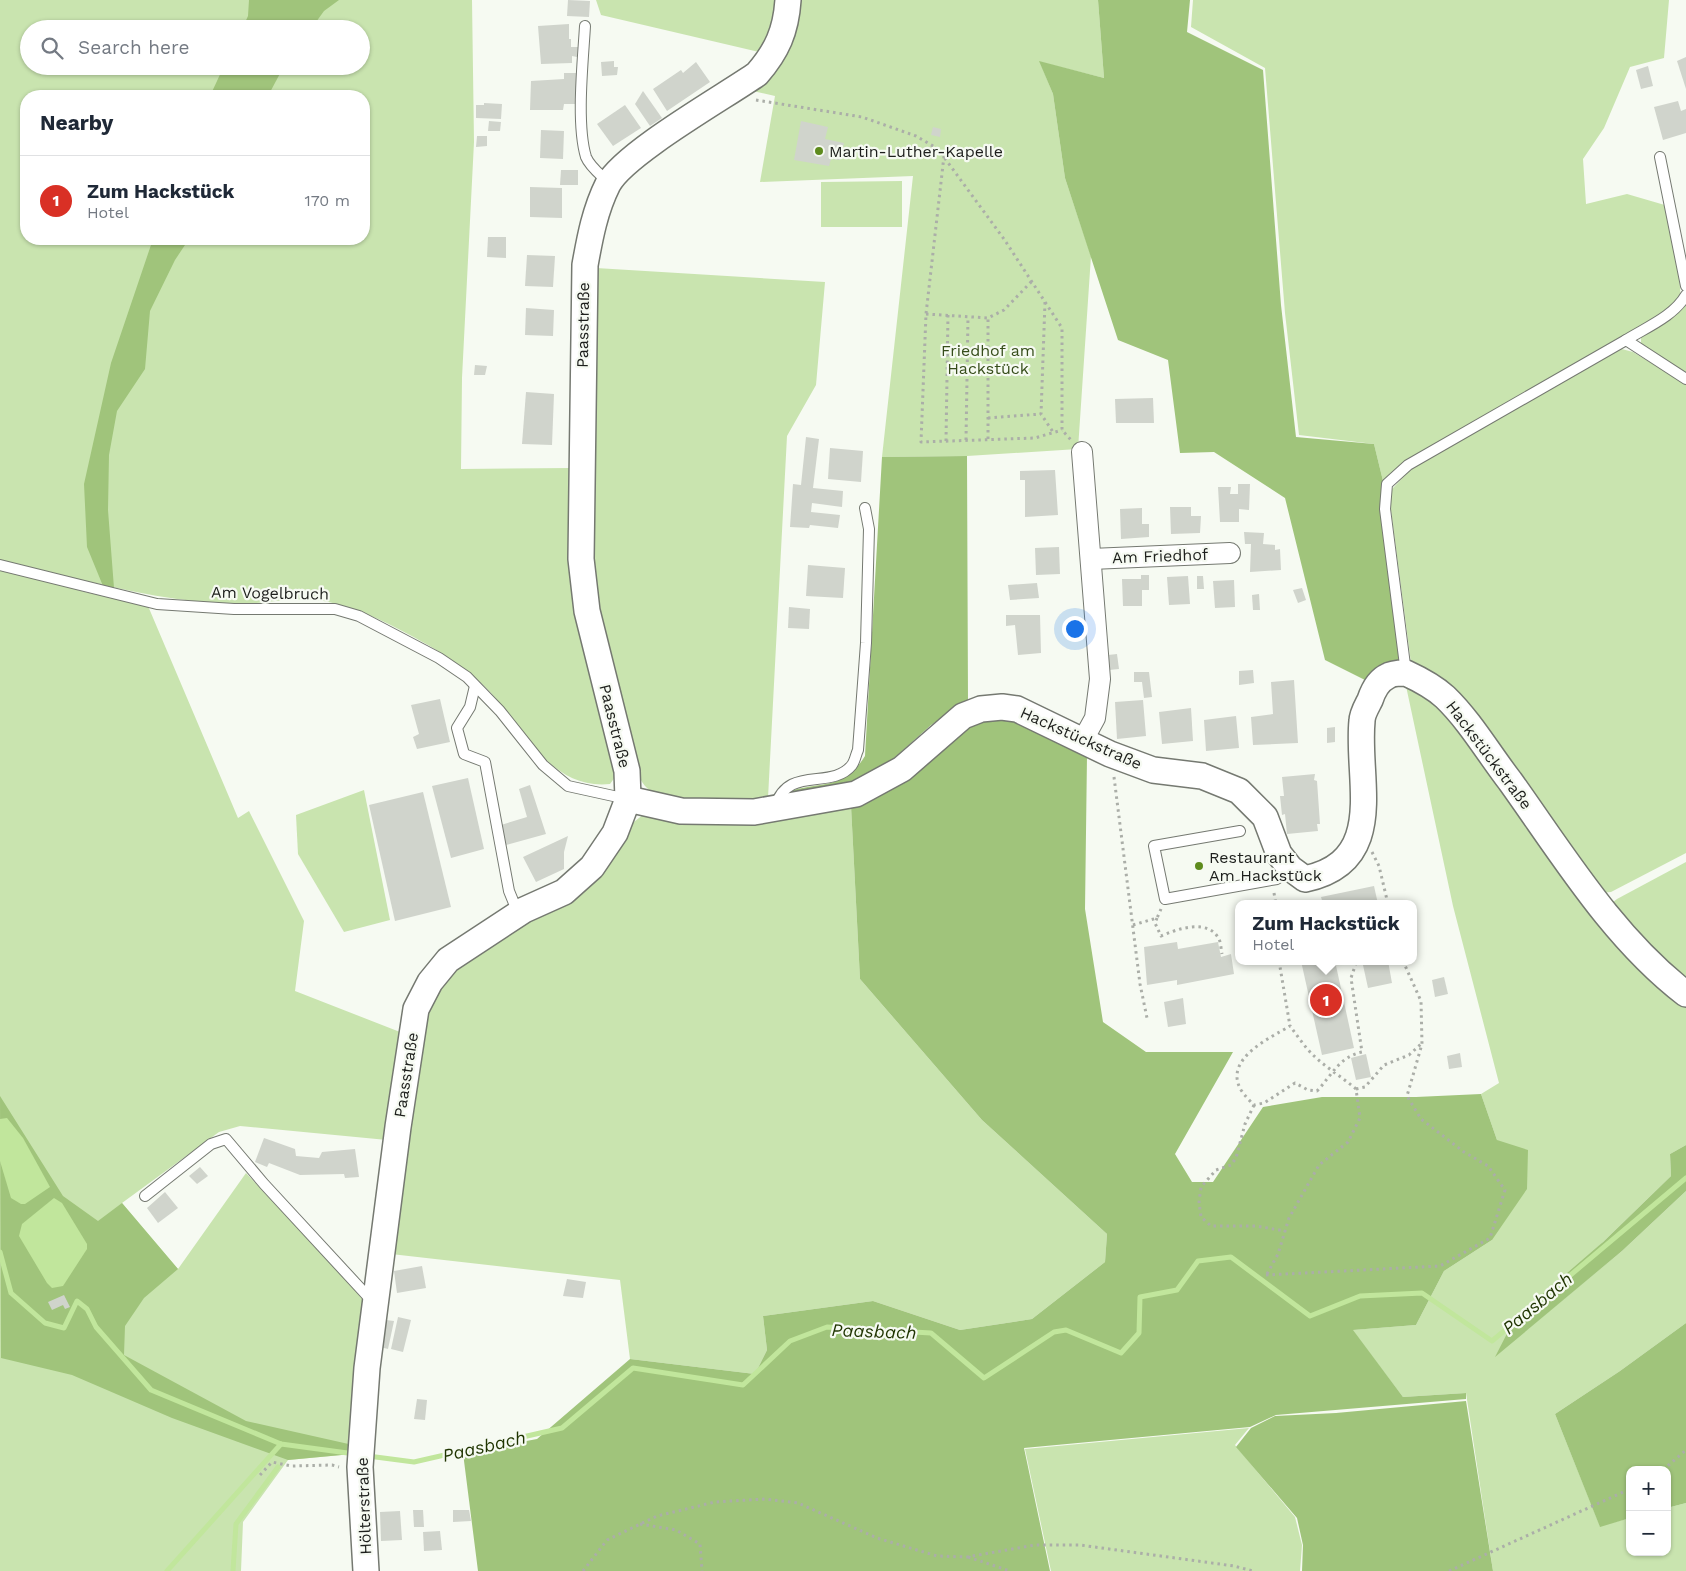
<!DOCTYPE html>
<html lang="en">
<head>
<meta charset="utf-8">
<style>
	:root { --surface:#fff; --page:#f2f2f3; --text:#1f2937; --muted:#747a83; --line:#e0e1e3; --accent:#d93025 }
	body { margin:0; font-family:"Work Sans",sans-serif; background:var(--page); color:var(--text) }
	.controls { position:absolute; right:15px; bottom:15px; display:grid; overflow:hidden; border-radius:10px; box-shadow:0 1px 4px #0004 }
	.controls button { width:45px; height:45px; display:grid; place-items:center; padding:0; border:0; border-bottom:1px solid var(--line); background:var(--surface); color:var(--text); font:25px sans-serif }
	.you { position:absolute; left:1074px; top:628px; width:18px; height:18px; margin:-12px; border:4px solid #fff; border-radius:50%; background:#1a73e8; box-shadow:0 0 0 8px #1a73e833 }
	.badge { display:grid; place-items:center; width:32px; height:32px; border-radius:50%; background:var(--accent); color:#fff; font-size:16px; font-weight:700 }
	.pin { position:absolute; translate:-50% -50%; border:2px solid #fff; box-shadow:0 1px 5px #0006 }
	.popup { position:absolute; left:1235px; top:900px; width:182px; height:65px; box-sizing:border-box; display:grid; place-content:center; border-radius:10px; background:var(--surface); filter:drop-shadow(0 1px 4px #0005); font-size:16px; white-space:nowrap; color:var(--muted) }
	.popup b { font-size:19px; color:var(--text) }
	.popup::after { content:''; position:absolute; left:50%; top:100%; margin-left:-10px; border:10px solid transparent; border-top-color:var(--surface) }
	.list { margin:0; padding:0; list-style:none }
	h2 { display:flex; justify-content:space-between; align-items:center; height:65px; margin:0; padding:0 20px; font-size:21px }
	h2 small { font-size:16px; font-weight:400; color:var(--muted) }
	.list li { display:grid; grid-template-columns:32px 1fr auto; gap:15px; align-items:center; box-sizing:border-box; height:90px; padding:0 20px; border-top:1px solid var(--line) }
	.list b { display:block; font-size:19px; white-space:nowrap }
	.list p { margin:0; font-size:16px; white-space:nowrap; color:var(--muted) }
	.list em { font-size:16px; font-style:normal; color:var(--muted) }
	.icon { flex:none; width:28px; height:28px; fill:none; stroke:currentColor; stroke-width:2; stroke-linecap:round; stroke-linejoin:round }
	.map { position:relative; flex:none; width:1686px; height:1571px; overflow:hidden }
	.search { position:absolute; background:var(--surface); box-shadow:0 1px 4px #0004; left:20px; top:20px; width:350px; height:55px; display:flex; align-items:center; gap:12px; box-sizing:border-box; padding:0 18px; border-radius:28px; color:var(--muted); font-size:19px }
	.panel { position:absolute; background:var(--surface); box-shadow:0 1px 4px #0004; left:20px; top:90px; width:350px; height:155px; border-radius:20px }
	.map>svg:first-child { display:block }
</style>
</head>
<body>
<div class="map">
<svg width="1686" height="1571" viewBox="0 0 1686 1571">
	<rect width="100%" height="100%" fill="#f6faf2"/>
	<g fill="#c9e4af" fill-rule="evenodd">
		<path d="M0 0H472L474 142 462 378 461 469 571 468 569 527 575 607 618 773 610 784C551 790 524 730 491 693 473 673 450 658 428 645 394 626 356 605 316 600 291 597 259 604 233 605 215 605 195 601 177 599 117 591 59 573 0 560ZM29 29H361V66H29ZM26 96H364V239H26Z"/>
		<path d="M596 0H778L772 39 759 52 601 15Z"/>
		<path d="M796 0H1098L1104 78 1040 62 1053 94 1065 178 1091 256 1078 449 967 456 882 457 913 176 760 182 775 96 748 90Z"/>
		<path d="M1193 0H1669L1664 58 1630 67 1604 128 1583 159 1586 204 1627 194 1675 208 1681 304 1383 481 1374 444 1299 435 1285 313 1265 68 1191 27Z"/>
		<path d="M902 181V227H821V182Z"/>
		<path d="M596 268 825 282 816 385 787 436 768 798 766 803C734 801 685 804 655 793 644 789 639 777 634 767L606 656 590 552Z"/>
		<path d="M1686 305V375L1641 346V338L1645 332 1681 310Z"/>
		<path d="M1618 348 1633 352 1686 384V853L1611 892 1601 893 1411 663 1390 503 1392 489 1413 467Z"/>
		<path d="M0 568 85 592 148 606 238 818 249 811 304 921 295 991 400 1032 387 1140 240 1126 219 1132 122 1203 178 1269 246 1173 368 1303 352 1454 288 1460 243 1522 241 1571H0Z"/>
		<path d="M1406 686 1443 708 1686 1006V1145L1670 1154 1671 1176 1603 1242 1496 1355 1622 1251 1686 1191V1323L1620 1371 1555 1414 1600 1526 1630 1518V1552H1667V1508L1686 1503V1571H1493L1466 1393 1403 1397 1352 1330 1416 1325 1444 1271 1492 1240 1497 1140 1481 1094 1499 1083 1453 906Z"/>
		<path d="M364 790 390 920 344 932 298 854 296 815Z"/>
		<path d="M851 806 860 979 982 1120 1107 1234 1105 1262 1032 1319 960 1330 873 1301 763 1316 767 1350 755 1374 630 1359 620 1280 391 1254 423 1011 435 985 480 944 644 814Z"/>
		<path d="M1686 862V985L1608 906 1617 899Z"/>
		<path d="M1249 1428 1235 1445 1295 1517 1302 1545 1300 1571H1051L1025 1449Z"/>
	</g>
	<g fill="#a0c47b">
		<path d="M249 0H339L324 11 311 29H242L248 16Z"/>
		<path d="M1098 0H1190L1187 32 1263 70 1281 305 1296 437 1374 444 1383 481 1400 662 1365 680 1325 660 1285 498 1214 452 1180 453 1168 360 1118 340 1065 178 1053 94 1039 61 1104 78Z"/>
		<path d="M224 66H284L268 96H210Z"/>
		<path d="M153 239H189L175 260 150 311 145 369 117 411 109 455 108 510 114 588 103 586 87 547 84 484 111 363Z"/>
		<path d="M967 456 968 700 931 725 873 777 785 800 793 790C826 782 845 788 865 756L882 457Z"/>
		<path d="M1007 716 1087 756 1085 909 1103 1022 1146 1052H1233L1175 1154 1192 1182H1213L1263 1107 1322 1097H1416L1481 1094 1497 1140 1528 1150 1527 1189 1492 1240 1444 1271 1416 1325 1353 1330 1403 1397 1466 1393V1399L1276 1415 1250 1427 1024 1448 1050 1571H478L463 1453 537 1439 630 1359 755 1374 767 1350 763 1316 873 1301 960 1330 1032 1319 1105 1262 1107 1234 982 1120 860 979 851 806 967 721Z"/>
		<path d="M0 1096 63 1196 98 1221 122 1203 178 1269 144 1298 125 1326 124 1355 246 1421 353 1445 352 1454 288 1460 172 1418 72 1375 1 1358Z"/>
		<path d="M1686 1145V1191L1622 1251 1495 1357 1515 1318 1603 1242 1671 1176 1670 1154Z"/>
		<path d="M1686 1323V1503L1667 1508V1470H1630V1518L1600 1527 1555 1414 1620 1371Z"/>
		<path d="M1466 1401 1493 1571H1302L1303 1545 1297 1518 1236 1447 1251 1428 1275 1416 1336 1413Z"/>
	</g>
	<g fill="#c1e69c">
		<path d="M7 1118 23 1138 50 1187 25 1204H21L11 1198 0 1161V1119Z"/>
		<path d="M54 1198 62 1203 87 1244V1249L63 1286 52 1288 47 1283 19 1236 22 1224Z"/>
	</g>
	<g fill="none" stroke-linecap="round" stroke-linejoin="round">
		<g stroke="#c1e69c" stroke-width="5">
			<path d="M0 1252 11 1293 45 1323 64 1328 77 1301 87 1309 96 1327 151 1390 281 1444 355 1454"/>
			<path d="M368 1456 414 1462 562 1428 633 1368 743 1385 790 1341 827 1327 931 1333 984 1378 1054 1332 1066 1330 1121 1353 1139 1333 1140 1297 1177 1290 1198 1261 1231 1257 1310 1316 1360 1296 1422 1293 1492 1341 1686 1178"/>
			<path d="M167 1571 281 1444"/>
			<path d="M233 1571 236 1524 278 1467"/>
		</g>
	</g>
	<g fill="#d0d4cc">
		<path d="M568 0 590 1 589 17 567 16Z"/>
		<path d="M569 24V39H571V47H578L577 57 572 56V63L541 64 538 26Z"/>
		<path d="M1686 57V89L1677 61Z"/>
		<path d="M614 61V67H618L617 75 602 76 601 62Z"/>
		<path d="M696 62 710 82 667 111 653 89 681 70 683 73Z"/>
		<path d="M1648 66 1653 86 1641 89 1636 70Z"/>
		<path d="M564 73H577V104H564L563 110H530L531 81 564 79Z"/>
		<path d="M643 91 662 118 650 126 635 104Z"/>
		<path d="M1678 101 1681 111 1686 109V133L1663 140 1654 107Z"/>
		<path d="M484 103 502 104 501 119 476 118V105H484Z"/>
		<path d="M625 105 641 128 613 146 597 124Z"/>
		<path d="M489 121 501 122 500 131H488Z"/>
		<path d="M801 121 828 127 825 139 844 143 840 160 831 159 829 166 794 160Z"/>
		<path d="M933 127 941 129 940 137 931 135Z"/>
		<path d="M541 130 564 131 563 159 540 158Z"/>
		<path d="M477 136H487V146L476 147Z"/>
		<path d="M561 170H578V185H560Z"/>
		<path d="M530 187 562 188V218L530 217Z"/>
		<path d="M488 237H506V258L487 257Z"/>
		<path d="M527 255 555 256 553 287 525 286Z"/>
		<path d="M526 308 554 310 553 336 525 335Z"/>
		<path d="M475 365 487 366 485 375H474Z"/>
		<path d="M526 392 554 394 552 445 522 444Z"/>
		<path d="M1153 398 1154 423H1116L1115 399Z"/>
		<path d="M806 437 819 439 813 488 843 491 842 507 812 503 811 512 840 515 838 528 810 525 809 528 790 527 793 484 801 485Z"/>
		<path d="M830 448 863 451 861 482 828 479Z"/>
		<path d="M1055 470 1058 515 1025 517V480H1020V471Z"/>
		<path d="M1238 484H1250L1249 510 1239 509V522H1220L1218 487H1231L1230 494H1238Z"/>
		<path d="M1170 507H1191V516H1201L1200 533 1171 534Z"/>
		<path d="M1142 508V524H1149V537L1121 539 1120 509Z"/>
		<path d="M1244 532 1264 533 1263 544 1275 545V550L1280 549 1281 570 1250 572 1251 544H1245Z"/>
		<path d="M1059 547 1060 574 1036 575 1035 548Z"/>
		<path d="M808 565 845 568 843 598 806 596Z"/>
		<path d="M1141 575H1149V590H1142V606H1123L1122 579H1141Z"/>
		<path d="M1188 576 1190 604 1169 605 1167 577Z"/>
		<path d="M1197 576H1203L1204 589H1197Z"/>
		<path d="M1234 580 1235 607 1215 608 1213 581Z"/>
		<path d="M1037 583 1039 598 1010 600 1008 585Z"/>
		<path d="M1302 588 1306 600 1298 603 1293 590Z"/>
		<path d="M1259 594 1260 610H1253L1252 595Z"/>
		<path d="M789 607 810 609 809 629 788 628Z"/>
		<path d="M1006 615H1040L1041 653 1018 655 1015 625 1006 626Z"/>
		<path d="M1117 654 1119 669 1109 670 1108 655Z"/>
		<path d="M1253 670 1254 683 1239 685V671Z"/>
		<path d="M1134 672H1149L1152 697 1144 698 1142 682H1134Z"/>
		<path d="M1294 680 1298 743 1253 745 1251 717 1273 714 1271 682Z"/>
		<path d="M440 699 450 742 417 749 413 737 419 734 411 705Z"/>
		<path d="M1143 700 1146 736 1117 739 1115 702Z"/>
		<path d="M1191 708 1193 741 1162 744 1159 712Z"/>
		<path d="M1236 716 1239 748 1206 751 1204 720Z"/>
		<path d="M1335 727V742L1327 743V728Z"/>
		<path d="M1315 774 1314 780 1317 781 1320 824H1317L1318 831 1287 834 1285 814 1282 815 1280 796H1284L1282 777Z"/>
		<path d="M468 778 484 849 451 858 432 786Z"/>
		<path d="M530 785 546 834 506 845 501 825 527 817 519 789Z"/>
		<path d="M423 792 451 907 395 921 369 805Z"/>
		<path d="M568 836 564 852V869L536 882 523 857Z"/>
		<path d="M1374 886 1378 904H1323L1321 897Z"/>
		<path d="M1177 942 1178 949 1218 942 1221 957 1231 954 1234 974 1177 985V980L1147 985 1144 947Z"/>
		<path d="M1301 961H1335L1354 1048 1322 1055Z"/>
		<path d="M1381 961H1388L1392 983 1368 988 1363 965Z"/>
		<path d="M1444 977 1448 994 1435 997 1432 980Z"/>
		<path d="M1183 998 1186 1024 1168 1027 1164 1002Z"/>
		<path d="M1460 1053 1462 1067 1449 1069 1447 1056Z"/>
		<path d="M1366 1054 1371 1077 1356 1080 1351 1058Z"/>
		<path d="M264 1138 295 1149 296 1156 319 1158 322 1152 355 1149 359 1177 345 1178 344 1174 300 1175 269 1163 267 1167 255 1162Z"/>
		<path d="M200 1167 208 1176 197 1184 189 1176Z"/>
		<path d="M165 1192 178 1208 158 1223 147 1208Z"/>
		<path d="M422 1266 426 1288 397 1293 394 1271Z"/>
		<path d="M567 1279 586 1282 583 1298 563 1296Z"/>
		<path d="M64 1295 70 1307 65 1309 63 1305 52 1310 48 1302Z"/>
		<path d="M398 1317 411 1320 403 1352 391 1349Z"/>
		<path d="M386 1320 394 1321 388 1349 380 1347Z"/>
		<path d="M417 1399 427 1400 425 1420 414 1419Z"/>
		<path d="M413 1510H423L424 1527H414Z"/>
		<path d="M453 1510H469L471 1521 453 1522Z"/>
		<path d="M400 1511 402 1540 381 1541 380 1512Z"/>
		<path d="M440 1531 442 1550 424 1551 423 1532Z"/>
	</g>
	<g fill="none" stroke-linecap="round" stroke-linejoin="round">
		<g stroke="#757971" stroke-width="12">
			<g id="service">
				<path d="M585 26C583 61 576 124 586 157 590 167 601 175 609 183"/>
				<path d="M1660 157 1686 286"/>
				<path d="M1626 340C1647 327 1674 316 1686 295"/>
				<path d="M0 565 157 604 234 609H335L359 616 439 658 467 677 500 711 543 765 568 786 627 799"/>
				<path d="M1406 673 1385 509 1387 484 1408 465 1626 340 1686 379"/>
				<path d="M475 686 470 707 457 728 464 754 485 762 509 891 518 913"/>
				<path d="M775 807C788 764 831 791 852 765 855 761 856 754 858 750L866 643 869 529 865 508"/>
				<path d="M1240 831 1154 846 1165 899 1277 879 1290 868"/>
				<path d="M145 1196 211 1144 226 1139 264 1184 373 1302"/>
			</g>
		</g>
		<g stroke="#757971" stroke-width="22">
			<g id="minor">
				<path d="M1082 452 1100 679 1095 718 1083 740"/>
				<path d="M1091 559 1230 553"/>
			</g>
		</g>
		<g stroke="#757971" stroke-width="28">
			<g id="tertiary">
				<path d="M628 799 681 811 754 812 856 794 902 769 963 716 981 709 1002 707 1017 709 1110 754 1153 770 1202 776 1239 791 1265 817 1279 854 1290 868 1305 879C1389 861 1356 780 1362 721 1362 714 1367 706 1370 700 1373 691 1379 680 1388 676 1392 673 1401 673 1406 673 1419 679 1434 687 1445 697 1470 721 1489 754 1510 781 1563 855 1613 938 1686 994"/>
				<path d="M366 1571 360 1467 367 1368 398 1127 416 1009 430 982 448 960 524 910 564 892 592 867 615 833 628 799 627 771 587 611 581 559 585 265C590 237 595 210 608 184 625 153 724 97 757 74 777 51 786 31 788 0"/>
			</g>
		</g>
		<g stroke="#abaea8" stroke-width="3" stroke-dasharray="2.5 4" stroke-linecap="butt">
			<path d="M756 100 862 117 916 136 938 149 1004 239 1062 328V430L1071 440"/>
			<path d="M944 156 926 314 921 442 1035 438 1062 430"/>
			<path d="M1045 302 1041 414 1053 432"/>
			<path d="M926 314 988 318 1004 310 1032 281"/>
			<path d="M988 418 1041 414"/>
			<path d="M988 439V318"/>
			<path d="M966 440 968 317"/>
			<path d="M946 441 948 314"/>
			<path d="M1114 777 1140 984 1147 1018"/>
			<path d="M1372 852 1379 866 1388 904"/>
			<path d="M1274 893 1276 904"/>
			<path d="M1157 918 1155 923 1161 936C1177 929 1208 918 1219 939 1221 943 1221 950 1222 954"/>
			<path d="M1133 925 1157 918 1161 909"/>
			<path d="M1279 961 1290 1026"/>
			<path d="M1356 1089C1342 1077 1325 1067 1312 1054 1304 1046 1297 1035 1290 1026 1270 1038 1223 1059 1241 1090 1245 1096 1250 1101 1254 1105L1264 1103 1295 1083 1308 1090 1317 1091C1332 1075 1339 1057 1362 1052L1351 978 1356 963 1359 961"/>
			<path d="M1254 1105 1245 1124 1236 1158 1231 1165 1216 1170 1201 1187 1199 1202 1201 1217 1211 1226H1256L1285 1231"/>
			<path d="M1267 1274 1278 1254 1289 1218 1319 1165 1348 1142 1360 1118 1356 1089 1365 1087 1384 1065 1409 1055 1421 1044"/>
			<path d="M1266 1275 1440 1266 1490 1238 1505 1190 1488 1166 1464 1152 1421 1119 1407 1096 1422 1044 1421 1001 1403 961"/>
			<path d="M1663 1470 1686 1450"/>
			<path d="M260 1475 272 1462 291 1466 332 1465 339 1467"/>
			<path d="M640 1524 676 1530 700 1544 702 1571"/>
			<path d="M968 1557 1010 1571"/>
			<path d="M583 1571 607 1540 657 1516 715 1502 765 1499 798 1503 877 1538 937 1556 967 1557 1035 1545H1080L1234 1566 1253 1571"/>
			<path d="M1449 1571 1630 1489"/>
		</g>
		<use href="#service" stroke="#fff" stroke-width="10"/>
		<use href="#minor" stroke="#fff" stroke-width="20"/>
		<use href="#tertiary" stroke="#fff" stroke-width="25"/>
	</g>
	<g fill="#5e8b1d" stroke="#f6faf2" stroke-width="2">
		<circle cx="819" cy="151" r="5"/>
		<circle cx="1199" cy="866" r="5"/>
	</g>
	<g text-anchor="middle" dominant-baseline="central" stroke-width="4.5" stroke-linejoin="round" paint-order="stroke">
		<g font-size="16" fill="#1d1f1c" stroke="#f6faf2" text-anchor="start">
			<text x="829" y="151">Martin-Luther-Kapelle</text>
			<text x="1209" y="857">Restaurant<tspan x="1209" dy="18">Am Hackstück</tspan></text>
		</g>
		<g font-size="16" fill="#1d1f1c" stroke="#f6faf2">
			<text transform="translate(583 325) rotate(-89)">Paasstraße</text>
			<text transform="translate(1160 556) rotate(-2)">Am Friedhof</text>
			<text transform="translate(270 593) rotate(1)">Am Vogelbruch</text>
			<text transform="translate(615 726) rotate(76)">Paasstraße</text>
			<text transform="translate(1081 738) rotate(24)">Hackstückstraße</text>
			<text transform="translate(1489 755) rotate(53)">Hackstückstraße</text>
			<text transform="translate(406 1075) rotate(-81)">Paasstraße</text>
			<text transform="translate(364 1506) rotate(-92)">Hölterstraße</text>
		</g>
		<g font-size="16" fill="#364d1a" stroke="#f6faf2">
			<text x="988" y="350">Friedhof am<tspan x="988" dy="18">Hackstück</tspan></text>
		</g>
		<g font-size="18" font-style="italic" fill="#1f3400" stroke="#f6faf2">
			<text transform="translate(1537 1303) rotate(-40)">Paasbach</text>
			<text transform="translate(874 1331) rotate(2)">Paasbach</text>
			<text transform="translate(484 1446) rotate(-13)">Paasbach</text>
		</g>
	</g>
</svg>
<div class="controls">
<button>+</button>
<button>−</button>
</div>
<div class="you"></div>
<div class="pin badge" style="left:1326px;top:1000px">1</div>
<div class="popup"><b>Zum Hackstück</b>Hotel</div>
<div class="search"><svg class="icon" aria-label="search" viewBox="0 0 24 24"><circle cx="10" cy="10" r="6"/><path d="M15 15l6 6"/></svg>Search here</div>
<section class="panel">
<h2>Nearby<small></small></h2>
<ul class="list">
<li><span class="badge">1</span><div><b>Zum Hackstück</b><p>Hotel</p></div><em>170 m</em></li>
</ul>
</section>
</div>
</body>
</html>
